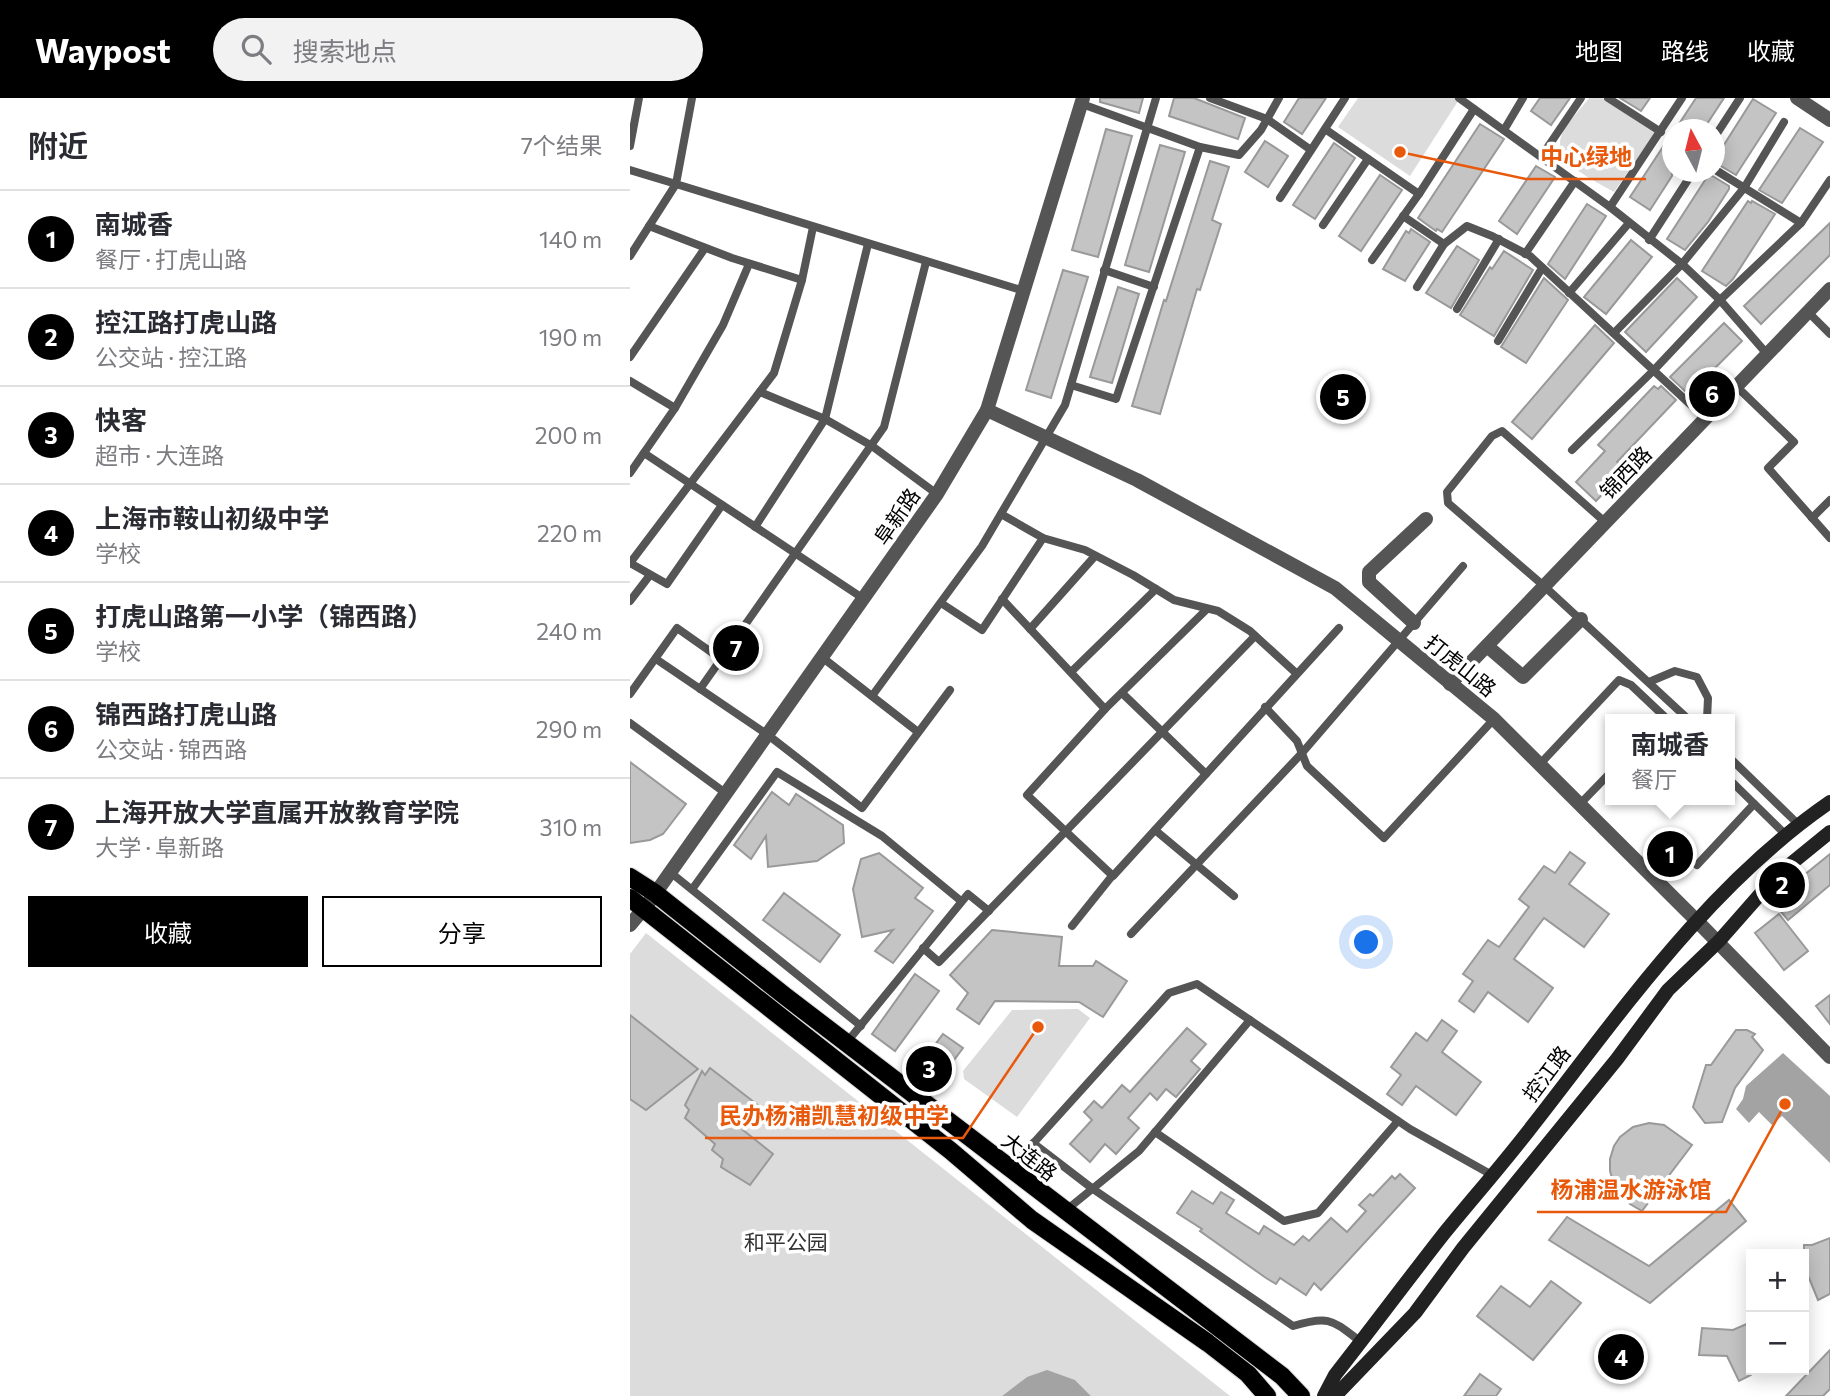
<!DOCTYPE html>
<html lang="zh">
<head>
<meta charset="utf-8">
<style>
	:root { --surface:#fff; --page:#f2f2f3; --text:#2b2b33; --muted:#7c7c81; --line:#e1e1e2; --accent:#000 }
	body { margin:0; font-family:Commissioner,"Noto Sans SC",sans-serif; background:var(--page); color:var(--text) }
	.controls { position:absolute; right:21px; bottom:21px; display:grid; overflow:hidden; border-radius:0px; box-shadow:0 4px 18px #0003 }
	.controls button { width:63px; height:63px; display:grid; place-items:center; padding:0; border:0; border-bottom:2px solid var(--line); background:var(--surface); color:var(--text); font:35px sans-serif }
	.compass { position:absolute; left:1032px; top:21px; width:63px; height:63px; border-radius:50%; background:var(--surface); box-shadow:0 4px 18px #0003; rotate:353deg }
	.you { position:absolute; left:737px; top:845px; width:24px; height:24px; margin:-18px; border:5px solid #fff; border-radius:50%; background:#1a73e8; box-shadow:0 0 0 10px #1a73e833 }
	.badge { display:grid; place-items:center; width:46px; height:46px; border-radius:50%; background:var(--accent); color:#fff; font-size:23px; font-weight:700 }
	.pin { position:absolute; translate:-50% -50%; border:4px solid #fff; box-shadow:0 2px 7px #0006 }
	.popup { position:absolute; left:975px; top:616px; width:130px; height:91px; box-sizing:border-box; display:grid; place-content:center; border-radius:0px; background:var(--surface); filter:drop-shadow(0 2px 5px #0005); font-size:23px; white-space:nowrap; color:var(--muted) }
	.popup b { font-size:26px; color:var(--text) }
	.popup::after { content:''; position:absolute; left:50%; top:100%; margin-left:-14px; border:14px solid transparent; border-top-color:var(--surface) }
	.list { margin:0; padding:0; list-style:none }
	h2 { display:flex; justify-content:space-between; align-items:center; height:91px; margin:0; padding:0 28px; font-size:30px }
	h2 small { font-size:23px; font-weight:400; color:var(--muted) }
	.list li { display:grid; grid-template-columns:46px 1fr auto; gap:21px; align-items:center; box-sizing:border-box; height:98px; padding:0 28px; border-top:2px solid var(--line) }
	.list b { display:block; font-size:26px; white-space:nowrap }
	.list p { margin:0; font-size:23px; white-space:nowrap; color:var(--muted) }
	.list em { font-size:23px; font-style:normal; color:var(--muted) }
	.actions { display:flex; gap:14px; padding:21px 28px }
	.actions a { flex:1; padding:16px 0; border:2px solid var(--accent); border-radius:0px; text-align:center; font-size:24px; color:var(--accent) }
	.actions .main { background:var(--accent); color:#fff }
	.icon { flex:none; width:38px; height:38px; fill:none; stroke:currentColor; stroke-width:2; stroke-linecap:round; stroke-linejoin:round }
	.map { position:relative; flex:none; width:1200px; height:1298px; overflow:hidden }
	header { display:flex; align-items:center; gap:42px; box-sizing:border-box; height:98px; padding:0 35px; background:var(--accent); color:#fff }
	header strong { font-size:33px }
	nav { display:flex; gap:38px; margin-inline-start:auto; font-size:24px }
	.search { width:490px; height:63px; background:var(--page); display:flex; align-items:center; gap:18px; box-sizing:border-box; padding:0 24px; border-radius:38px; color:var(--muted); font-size:26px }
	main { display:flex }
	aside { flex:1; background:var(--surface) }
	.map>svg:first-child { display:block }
</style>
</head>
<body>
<header>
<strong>Waypost</strong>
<div class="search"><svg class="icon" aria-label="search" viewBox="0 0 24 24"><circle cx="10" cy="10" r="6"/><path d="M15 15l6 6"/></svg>搜索地点</div>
<nav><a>地图</a><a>路线</a><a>收藏</a></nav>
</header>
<main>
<aside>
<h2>附近<small>7个结果</small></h2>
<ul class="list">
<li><span class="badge">1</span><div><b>南城香</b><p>餐厅 · 打虎山路</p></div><em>140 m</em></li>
<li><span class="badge">2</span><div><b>控江路打虎山路</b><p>公交站 · 控江路</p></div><em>190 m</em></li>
<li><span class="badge">3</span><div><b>快客</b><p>超市 · 大连路</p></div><em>200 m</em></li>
<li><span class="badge">4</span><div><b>上海市鞍山初级中学</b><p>学校</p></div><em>220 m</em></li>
<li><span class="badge">5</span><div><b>打虎山路第一小学（锦西路）</b><p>学校</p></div><em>240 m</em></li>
<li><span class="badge">6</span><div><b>锦西路打虎山路</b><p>公交站 · 锦西路</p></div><em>290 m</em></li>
<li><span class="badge">7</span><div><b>上海开放大学直属开放教育学院</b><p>大学 · 阜新路</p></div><em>310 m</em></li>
</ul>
<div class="actions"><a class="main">收藏</a><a>分享</a></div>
</aside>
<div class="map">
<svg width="1200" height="1298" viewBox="0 0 1200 1298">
	<rect width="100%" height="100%" fill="#fff"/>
	<g fill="#dcdcdc">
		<path d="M728 0H830L780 78 708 29Z"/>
		<path d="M959 0H972L1025 35 984 94C966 83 920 64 932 36 937 24 951 11 959 0Z"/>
		<path d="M16 835 600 1298H461L445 1282 397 1279 372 1298H0V856Z"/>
		<path d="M448 911 460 920 387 1019 334 981 333 973 382 912Z"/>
	</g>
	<g fill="#a3a3a3">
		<path d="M1153 955 1200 998V1065L1152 1018 1142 1027 1129 1014 1119 1025 1106 1011 1113 1001 1116 988Z"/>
		<path d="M417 1272 445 1282 461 1298H372L397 1279Z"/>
	</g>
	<g fill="#c4c4c4" stroke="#999" stroke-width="2">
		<path d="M470 0H513L509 15 470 4Z"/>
		<path d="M544 0H564L615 20 608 41 539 18Z"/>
		<path d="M669 0H696L672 36 654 24Z"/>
		<path d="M910 0H940L921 27 901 13Z"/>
		<path d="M990 0H1020L1011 13Z"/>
		<path d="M1066 0H1094L1073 32H1045Z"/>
		<path d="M1123 1 1146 15 1106 77 1086 65 1088 63 1085 61Z"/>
		<path d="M850 26 874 41 812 134 807 131 806 133 788 120Z"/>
		<path d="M1170 30 1193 44 1152 105 1129 92Z"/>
		<path d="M476 31 502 38 468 159 442 152Z"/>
		<path d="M1042 35V78L1020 112 1000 99Z"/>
		<path d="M635 43 658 58 638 89 615 74Z"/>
		<path d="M704 45 725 60 685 121 663 107Z"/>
		<path d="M530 47 555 54 519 174 495 167Z"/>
		<path d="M580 63 599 69 582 122 591 126 570 192 567 191 530 316 502 308 534 202 536 203Z"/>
		<path d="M906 68 925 79 887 136 869 123Z"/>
		<path d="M1079 76 1099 88V91L1078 124 1055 152 1037 141Z"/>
		<path d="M750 77 772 92 731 153 709 138Z"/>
		<path d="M1118 103 1121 105 1122 103 1145 116 1103 181 1096 188 1072 173Z"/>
		<path d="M957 106 976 118 935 181 918 166Z"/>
		<path d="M1200 125V157L1131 226 1114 208Z"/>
		<path d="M781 131 800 144 775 183 753 171 776 133 779 135Z"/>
		<path d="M1001 142 1022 159 976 216 954 199Z"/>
		<path d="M827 148 849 162 821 210 796 195Z"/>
		<path d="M874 153 903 172 864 238 830 217 860 169 862 171Z"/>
		<path d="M433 172 458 179 421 300 396 292Z"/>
		<path d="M914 180 938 202 896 265 871 249Z"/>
		<path d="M1047 180 1067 199 1016 254 995 234Z"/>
		<path d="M488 189 509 196 482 285 460 279Z"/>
		<path d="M1094 225 1112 243 1061 294 1057 290 1055 293 1040 279Z"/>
		<path d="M965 227 984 245 902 341 882 324Z"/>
		<path d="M1024 288 1028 291 1031 288 1046 302 987 364 996 371 966 403 946 384 975 353 968 347Z"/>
		<path d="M0 664 56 706 33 736 20 742 0 745Z"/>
		<path d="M142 694 159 707 166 696 213 727 214 745 187 763 138 769 136 738 121 761 104 747Z"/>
		<path d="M940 754 955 765 939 786 979 816 954 849 914 820 905 832 884 861 923 890 898 924 858 894 844 914 829 903 843 883 833 876 858 842 869 849 899 809 889 801 914 768 925 775Z"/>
		<path d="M249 755 293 790 285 800 303 813 263 865 245 853 263 832 232 839 223 791 231 761Z"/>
		<path d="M1200 756V787L1158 822 1142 803Z"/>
		<path d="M154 795 210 837 190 864 133 822Z"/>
		<path d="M1149 816 1178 853 1154 872 1125 835Z"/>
		<path d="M362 832 432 839 429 868H463L466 863 497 883 473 919 449 904 365 903 349 926 327 911 338 895 320 877Z"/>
		<path d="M285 876 309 893 265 953 242 936Z"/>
		<path d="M1200 897V926L1186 908Z"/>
		<path d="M0 917 68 971 16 1012 0 1001Z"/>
		<path d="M812 922 827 933 812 954 851 984 826 1017 786 988 772 1007 757 996 771 977 761 969 786 935 797 943Z"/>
		<path d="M557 930 576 946 561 963 570 971 546 999 536 991 527 1002 520 995 498 1020 509 1030 486 1056 475 1046 460 1064 440 1046 462 1022 454 1014 464 1003 472 1010 492 987 500 994Z"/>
		<path d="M1106 932H1117L1125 936 1122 939 1133 952 1105 990 1092 1024 1075 1025 1063 1009 1076 967H1081Z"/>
		<path d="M313 936 333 950 309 982 290 967Z"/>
		<path d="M80 970 129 1008 113 1032 143 1056 120 1087 91 1069 93 1061 82 1052 85 1046 55 1020 59 1012 55 1007 72 973 75 977Z"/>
		<path d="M1019 1025 1034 1027 1062 1047 1012 1113 1000 1106 984 1087 980 1073V1061L984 1048 990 1039 1003 1029Z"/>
		<path d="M770 1076 785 1090 691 1192 684 1185 676 1197 650 1180 646 1186 636 1180 570 1133 572 1131 547 1115 562 1093 583 1106 591 1094 604 1102 596 1115 629 1136 634 1128 664 1147 673 1138 679 1143 701 1120 717 1134 736 1113 729 1107 740 1096 743 1098 762 1078 765 1081Z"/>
		<path d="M1099 1102 1116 1123 1020 1205 919 1142 937 1119 1019 1168Z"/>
		<path d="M1200 1140V1196L1188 1202 1177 1175H1174V1147H1182Z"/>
		<path d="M921 1183 951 1205 903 1262 847 1218 871 1188 900 1209Z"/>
		<path d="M1121 1224V1277L1109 1283 1097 1258 1069 1257 1072 1230 1103 1232Z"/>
		<path d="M1200 1252V1291L1193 1298H1156Z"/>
		<path d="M850 1276 871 1291 866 1298H834Z"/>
	</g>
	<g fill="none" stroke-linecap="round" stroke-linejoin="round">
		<g stroke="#dbdbdb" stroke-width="20">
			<g id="primary">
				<path d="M0 779 25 795 155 898 652 1278 671 1298"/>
				<path d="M0 800 321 1053 402 1122 578 1245 618 1276 637 1298"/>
			</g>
		</g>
		<g stroke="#555" stroke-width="8">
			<path d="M62 0 46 86 394 193"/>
			<path d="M580 0 637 21 681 52"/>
			<path d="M829 0 980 109 1052 166 1090 202 1137 256"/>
			<path d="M978 0 1031 34"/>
			<path d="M452 6 570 49 609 57 631 32 649 0"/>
			<path d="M695 31 789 96"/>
			<path d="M874 32 893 0"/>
			<path d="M1084 40 1110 0"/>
			<path d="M0 48 9 0"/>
			<path d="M911 59 951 0"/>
			<path d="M1084 71 1171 125"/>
			<path d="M0 72 46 86 0 158"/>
			<path d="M650 100 715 0"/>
			<path d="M980 109 1052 0"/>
			<path d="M773 118 814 146 837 128 862 138 900 158 1075 320"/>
			<path d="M693 127 738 61"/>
			<path d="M19 128 102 160 172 182"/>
			<path d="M1019 142 1063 74"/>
			<path d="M895 156 945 83"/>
			<path d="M742 162 789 96 844 11"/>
			<path d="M474 172 524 189"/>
			<path d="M787 189 814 146"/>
			<path d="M939 195 999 125"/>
			<path d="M827 211 869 141"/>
			<path d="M1178 214 1200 236"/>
			<path d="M984 235 1052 166 1114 90 1154 24"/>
			<path d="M868 243 912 170"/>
			<path d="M0 259 75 150"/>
			<path d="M0 283 45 310"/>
			<path d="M441 287 486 301 570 49"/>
			<path d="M1106 288 1164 344 1138 370 1200 440"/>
			<path d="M130 294 195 321 242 348 307 396"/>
			<path d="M942 352 1024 272 1090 202 1171 125 1200 82"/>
			<path d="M14 355 234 501"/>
			<path d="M0 375 45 310 93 227 119 166"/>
			<path d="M371 416 413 440 455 452 503 477 544 502 588 513 620 533 666 575"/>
			<path d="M1182 420 1200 402"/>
			<path d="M975 424 872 333 862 338 817 394 818 405 914 488 1058 621"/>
			<path d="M125 429 195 321 238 146"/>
			<path d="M0 465 144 275 172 182 183 129"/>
			<path d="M0 465 37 486 92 407"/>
			<path d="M372 501 475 611 577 511"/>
			<path d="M0 503 20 477"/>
			<path d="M311 505 352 532 413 440"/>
			<path d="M400 531 465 458"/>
			<path d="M193 560 288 634"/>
			<path d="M26 561 138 637 232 710 320 592"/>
			<path d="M441 574 526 491"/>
			<path d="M1019 584 1045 573 1067 579 1078 600 1077 621"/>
			<path d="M70 591 254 329 296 164"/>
			<path d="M492 595 576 676"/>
			<path d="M0 596 47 530 91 561"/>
			<path d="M242 598 352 448 435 307 526 0"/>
			<path d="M635 609 667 643 677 668 754 740 864 621"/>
			<path d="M475 611 397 697 483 778 709 530"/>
			<path d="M0 625 94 694"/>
			<path d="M1100 660 1169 727"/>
			<path d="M910 666 989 582 1001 587 1037 621"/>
			<path d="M1100 682 1156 737"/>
			<path d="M950 706 981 674"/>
			<path d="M525 732 604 798"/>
			<path d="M1067 767 1124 706"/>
			<path d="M40 774 231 928"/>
			<path d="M63 790 147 674 252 738 331 803"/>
			<path d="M442 828 482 778"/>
			<path d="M501 836 672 655 833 468"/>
			<path d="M293 850 309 864 625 538"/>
			<path d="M217 944 338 796 359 813"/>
			<path d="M525 1034 654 1123 688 1115 768 1023"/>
			<path d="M403 1045 463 1091 663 1228C700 1217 702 1222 731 1244"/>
			<path d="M380 1071 539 895 567 886 780 1031 862 1077"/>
			<path d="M435 1113 509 1053 620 922"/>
		</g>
		<g stroke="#555" stroke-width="14">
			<path d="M1167 0 1200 22"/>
			<path d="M357 312 507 382 705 490 864 621 1068 824"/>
			<path d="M784 525 739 484V474L796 421"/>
			<path d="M857 548 893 579 951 521"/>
			<path d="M820 586 1200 191"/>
			<path d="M0 827 15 809"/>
		</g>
		<g stroke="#555" stroke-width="14">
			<path d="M20 803 307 396 357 312 453 0"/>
			<path d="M1068 824 1200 959"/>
		</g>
		<g stroke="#222" stroke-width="14">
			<path d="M694 1298 705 1277C741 1231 776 1184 812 1138 842 1101 874 1065 903 1027 992 913 1079 787 1200 704"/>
			<path d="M705 1298 785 1215 833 1150 987 961 1038 892 1089 843 1147 777 1200 734"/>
		</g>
		<use href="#primary" stroke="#000" stroke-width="18"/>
	</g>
	<g text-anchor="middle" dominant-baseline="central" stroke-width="7" stroke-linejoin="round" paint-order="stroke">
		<g font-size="21" fill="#000" stroke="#fff">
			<text transform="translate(995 374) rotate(-46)">锦西路</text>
			<text transform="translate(266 418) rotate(-55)">阜新路</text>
			<text transform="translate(831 567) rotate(39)">打虎山路</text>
			<text transform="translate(916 975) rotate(-53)">控江路</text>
			<text transform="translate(400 1058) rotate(38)">大连路</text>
		</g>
		<g font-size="21" fill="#333" stroke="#fff">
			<text x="156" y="1143">和平公园</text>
		</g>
	</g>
	<path fill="none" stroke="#e8590c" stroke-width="2.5" d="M770 54L896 81H1016M408 929L333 1040H75M1155 1006L1096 1114H907"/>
	<g fill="#e8590c" stroke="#fff" stroke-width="2.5">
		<circle cx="770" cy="54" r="7"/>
		<circle cx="408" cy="929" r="7"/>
		<circle cx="1155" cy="1006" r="7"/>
	</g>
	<g font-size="23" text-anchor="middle" font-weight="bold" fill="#e8590c" stroke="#fff" stroke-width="7" stroke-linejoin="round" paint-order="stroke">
		<text x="956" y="67">中心绿地</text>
		<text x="204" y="1026">民办杨浦凯慧初级中学</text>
		<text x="1001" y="1100">杨浦温水游泳馆</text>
	</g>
</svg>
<div class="controls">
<button>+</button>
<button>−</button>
</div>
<svg class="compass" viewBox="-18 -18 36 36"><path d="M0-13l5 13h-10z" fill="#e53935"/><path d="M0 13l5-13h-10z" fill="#7c7c81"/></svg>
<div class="you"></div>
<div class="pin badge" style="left:1040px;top:756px">1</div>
<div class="popup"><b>南城香</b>餐厅</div>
<div class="pin badge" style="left:1152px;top:787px">2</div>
<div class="pin badge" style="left:299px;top:971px">3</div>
<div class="pin badge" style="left:991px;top:1259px">4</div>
<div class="pin badge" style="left:713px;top:299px">5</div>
<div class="pin badge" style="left:1082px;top:296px">6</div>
<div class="pin badge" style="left:106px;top:550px">7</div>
</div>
</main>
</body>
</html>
